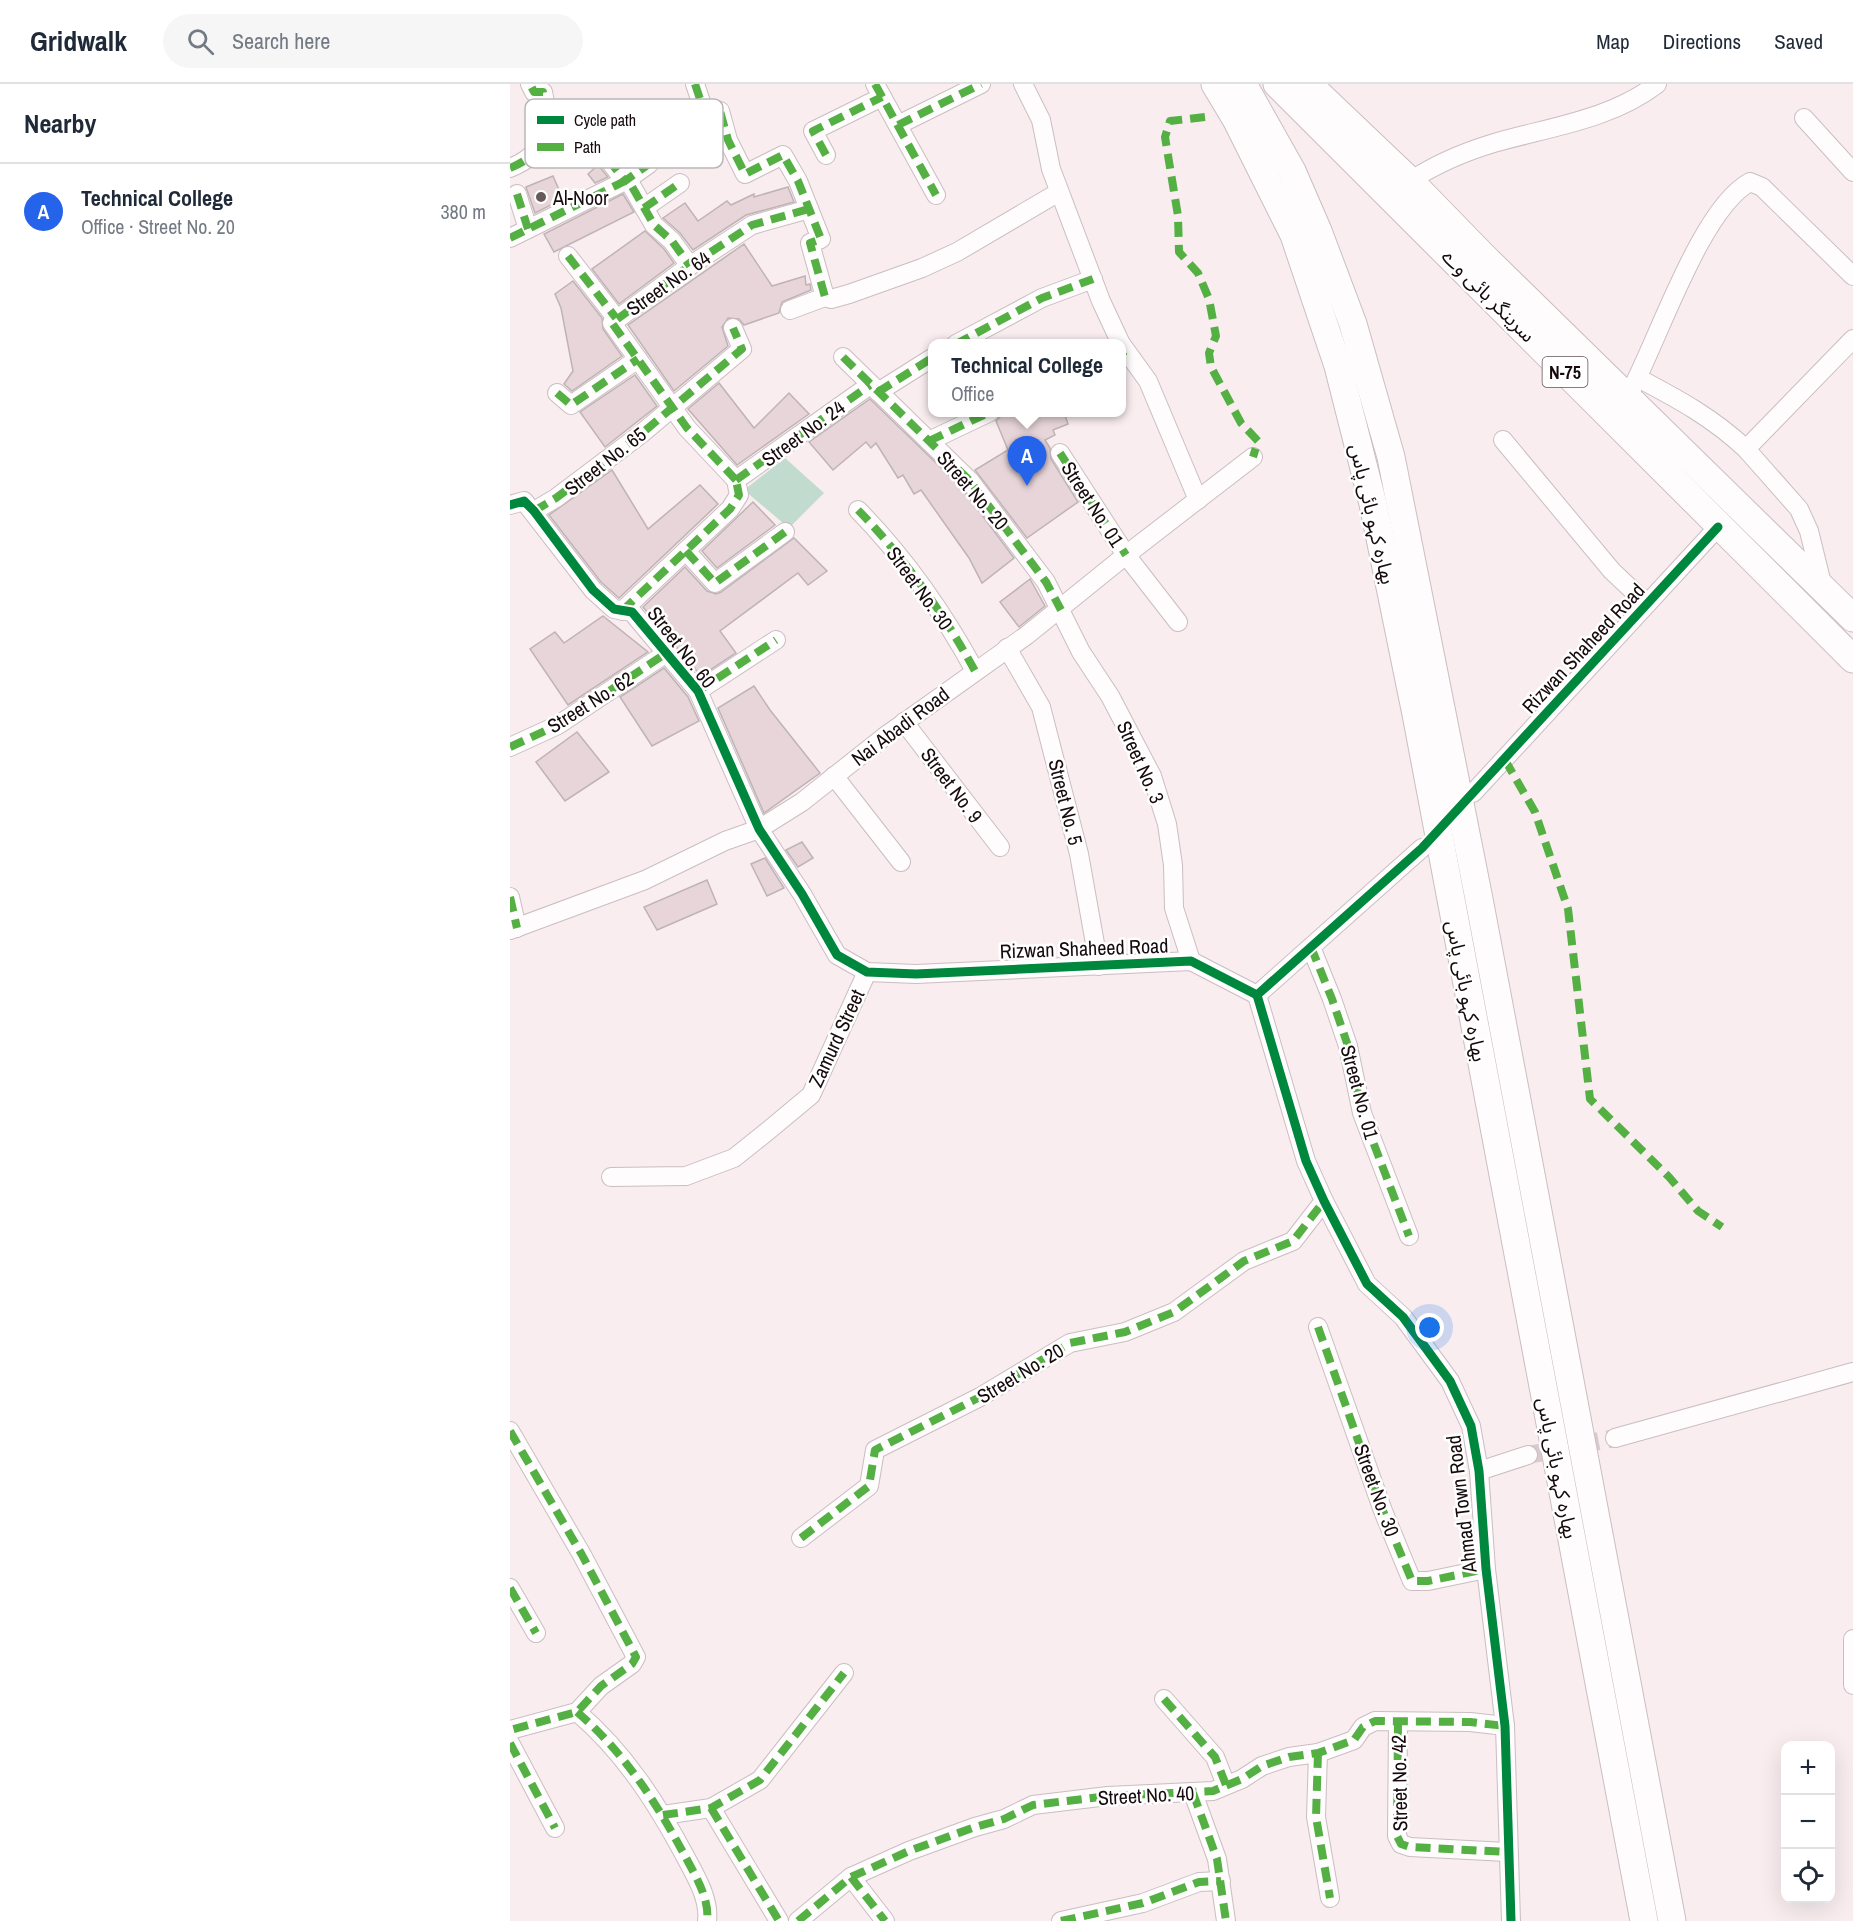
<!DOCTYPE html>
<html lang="en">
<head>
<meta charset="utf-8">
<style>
	:root { --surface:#fff; --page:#f6f6f7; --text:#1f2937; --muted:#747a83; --line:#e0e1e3; --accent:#2563eb }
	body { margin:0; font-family:"Archivo Narrow","Noto Sans Arabic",sans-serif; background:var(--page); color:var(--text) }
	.controls { position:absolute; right:18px; bottom:18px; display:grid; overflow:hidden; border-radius:12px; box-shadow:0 6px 24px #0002 }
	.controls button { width:54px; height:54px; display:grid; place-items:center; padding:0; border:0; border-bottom:2px solid var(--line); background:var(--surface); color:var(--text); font:30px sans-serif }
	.you { position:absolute; left:920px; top:1244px; width:21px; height:21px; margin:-15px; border:4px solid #fff; border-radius:50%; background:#1a73e8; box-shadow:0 0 0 9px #1a73e833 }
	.badge { display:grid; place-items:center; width:39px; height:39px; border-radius:50%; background:var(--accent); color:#fff; font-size:20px; font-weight:700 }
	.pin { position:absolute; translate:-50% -50px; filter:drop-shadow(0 2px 3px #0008) }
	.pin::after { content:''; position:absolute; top:32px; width:21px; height:18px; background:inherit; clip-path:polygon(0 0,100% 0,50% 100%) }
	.popup { position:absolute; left:418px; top:255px; width:198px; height:78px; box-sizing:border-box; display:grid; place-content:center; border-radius:12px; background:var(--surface); filter:drop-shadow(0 2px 4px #0005); font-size:20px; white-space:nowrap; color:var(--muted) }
	.popup b { font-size:22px; color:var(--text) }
	.popup::after { content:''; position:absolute; left:50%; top:100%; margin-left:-12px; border:12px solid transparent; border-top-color:var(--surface) }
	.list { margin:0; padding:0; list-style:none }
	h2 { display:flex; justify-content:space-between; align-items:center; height:78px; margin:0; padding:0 24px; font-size:26px }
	h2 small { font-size:20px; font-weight:400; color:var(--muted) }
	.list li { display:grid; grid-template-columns:39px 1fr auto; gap:18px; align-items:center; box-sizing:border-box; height:96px; padding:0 24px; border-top:2px solid var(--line) }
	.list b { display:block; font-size:22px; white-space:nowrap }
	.list p { margin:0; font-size:20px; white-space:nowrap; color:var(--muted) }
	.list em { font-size:20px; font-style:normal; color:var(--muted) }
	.icon { flex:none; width:33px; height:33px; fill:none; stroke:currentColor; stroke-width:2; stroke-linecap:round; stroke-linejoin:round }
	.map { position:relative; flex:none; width:1343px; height:1837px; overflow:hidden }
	header { display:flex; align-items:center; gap:36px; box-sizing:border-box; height:84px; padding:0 30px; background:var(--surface); border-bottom:2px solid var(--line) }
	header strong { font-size:28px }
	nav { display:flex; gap:33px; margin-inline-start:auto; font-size:21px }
	.search { width:420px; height:54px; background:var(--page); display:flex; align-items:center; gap:15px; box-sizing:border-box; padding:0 21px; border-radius:33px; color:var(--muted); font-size:22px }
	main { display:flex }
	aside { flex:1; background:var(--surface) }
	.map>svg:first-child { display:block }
</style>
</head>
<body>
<header>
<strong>Gridwalk</strong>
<div class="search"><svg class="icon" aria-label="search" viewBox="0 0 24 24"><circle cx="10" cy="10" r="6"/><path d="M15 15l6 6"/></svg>Search here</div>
<nav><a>Map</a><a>Directions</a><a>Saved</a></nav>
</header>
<main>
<aside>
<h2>Nearby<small></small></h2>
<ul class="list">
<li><span class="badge">A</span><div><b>Technical College</b><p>Office · Street No. 20</p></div><em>380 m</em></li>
</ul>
</aside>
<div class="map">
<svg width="1343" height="1837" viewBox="0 0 1343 1837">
	<rect width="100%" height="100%" fill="#f9edf0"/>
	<path fill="#c1dcce" d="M275 374 314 409 279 444 234 406Z"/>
	<g fill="#e7d5d9" stroke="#bfb3b6" stroke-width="1.5">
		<path d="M122 50 136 69 117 82 104 66Z"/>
		<path d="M88 81 98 93 85 99 78 90Z"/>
		<path d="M43 92 53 115 25 129 16 103Z"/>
		<path d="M278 103 284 118 236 131 183 166 170 149 153 134 175 119 188 137 217 117 221 121 244 110V113Z"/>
		<path d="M113 110 124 128 44 168 34 150Z"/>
		<path d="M135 147 154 165 164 179 109 220 82 185Z"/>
		<path d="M234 160 262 202 295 192 296 201 300 200 301 206 272 218 269 229 234 241 229 235 218 234 212 243 218 262 164 307 118 241Z"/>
		<path d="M63 197 92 234 93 245 112 272 62 307 54 300 63 287 51 224 45 210Z"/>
		<path d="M125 291 147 322 95 363 70 328Z"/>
		<path d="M209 299 244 344 279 309 299 330 227 381 178 325Z"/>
		<path d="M360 315 452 404 504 474 472 499 459 474 411 406 404 410 393 391 388 394 366 359 361 364 356 358 323 386 299 358Z"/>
		<path d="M495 328H554L558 340 543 346 545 351 535 356 540 364 541 375 568 418 517 454 465 386 498 366 486 337Z"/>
		<path d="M102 386 138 445 190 401 208 420 109 514 91 498 39 431Z"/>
		<path d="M243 418 265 441 207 484 192 467Z"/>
		<path d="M284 454 317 487 298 501 288 489 210 547 226 569 191 592 133 523 175 483 197 507 206 510 211 508Z"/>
		<path d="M520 495 535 522 509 543 490 518Z"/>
		<path d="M93 532 138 568 58 621 20 565 45 548 54 559Z"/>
		<path d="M154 584 178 613 189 637 142 662 110 613Z"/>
		<path d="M244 602 260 626 310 689 254 729 208 624Z"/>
		<path d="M67 648 99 688 55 717 26 678Z"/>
		<path d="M292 758 303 774 288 783 276 766Z"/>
		<path d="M255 774 274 804 257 812 241 780Z"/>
		<path d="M197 796 207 820 147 846 134 823Z"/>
	</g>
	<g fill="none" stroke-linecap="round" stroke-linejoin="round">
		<path stroke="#d7cbce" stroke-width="18" stroke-dasharray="18 9" stroke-linecap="butt" d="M1018 1371 1105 1354"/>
		<g stroke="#cabec1" stroke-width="20">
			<g id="minor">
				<path d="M185 0 194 27H210L218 56 235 90 273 71 288 97 311 155 300 159 315 213"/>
				<path d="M365 0 426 111"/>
				<path d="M513 0 531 36 541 85 591 217 611 260"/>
				<path d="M1294 34 1343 88"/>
				<path d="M388 41 471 0"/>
				<path d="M316 71 303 47 372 13"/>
				<path d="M98 75 115 97 139 80"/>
				<path d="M0 84C37 69 41 45 33 8H24L20 0"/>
				<path d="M900 97C926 80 954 68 984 59 1039 43 1100 36 1147 0"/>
				<path d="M7 110 18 145"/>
				<path d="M134 124 170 99"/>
				<path d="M0 154 115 97 121 101 144 141 162 157 180 182"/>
				<path d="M58 172 106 234"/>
				<path d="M280 226 315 213 321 215 339 210 412 184 447 168 549 108"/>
				<path d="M446 260 532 214 583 195"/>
				<path d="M612 261 638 297 688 416"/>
				<path d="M333 273 460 397 536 498 571 568 600 612 642 692 657 740 663 781 664 824 681 877"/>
				<path d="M1128 294C1168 315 1203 334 1236 365"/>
				<path d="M368 308 422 274"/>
				<path d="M47 309 61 321 128 275"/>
				<path d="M1118 312C1147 260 1190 125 1240 98L1252 103 1343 192"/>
				<path d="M993 356 1102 487 1137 520"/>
				<path d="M419 357 480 328"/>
				<path d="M550 369 616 471 668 538"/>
				<path d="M226 396 177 344 102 239 178 183 242 141 299 125"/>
				<path d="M226 396 360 301"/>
				<path d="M0 421 14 417 83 506 104 525 122 528 188 607 249 745 292 810 327 871 357 888 406 890 681 877 747 911 912 764"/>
				<path d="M348 426C394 473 434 530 465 587"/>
				<path d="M24 427 46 414 131 350 232 265 223 244"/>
				<path d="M176 467 205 499 275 448"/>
				<path d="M1313 504 1299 447 1289 425 1236 365 1343 255"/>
				<path d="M112 527 220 425 229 411 226 396"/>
				<path d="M497 564 531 623 569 770 589 882"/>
				<path d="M188 607 266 556"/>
				<path d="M394 638 490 763"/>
				<path d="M0 663 48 641 158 568"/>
				<path d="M324 692 391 778"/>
				<path d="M963 709 1208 443"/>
				<path d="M0 813 7 844"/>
				<path d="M0 846 135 796 215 757 249 745 292 718 374 653 517 551 616 471 743 373"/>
				<path d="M801 863 822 915 838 962 852 1029 899 1152"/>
				<path d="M747 911 796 1077 814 1117 857 1200 893 1233 940 1297 961 1342 969 1387 976 1485 995 1642 1001 1837"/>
				<path d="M101 1093 176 1092 224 1074 259 1046 301 1011 357 888"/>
				<path d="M808 1243 873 1427 902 1497H918L976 1485"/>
				<path d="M0 1347 72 1471 126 1573 122 1580 91 1602 67 1628 0 1646"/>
				<path d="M1105 1354 1343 1288"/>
				<path d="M969 1387 1018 1371"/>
				<path d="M291 1454 359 1402 365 1366 470 1313 560 1259 615 1248 664 1228 734 1177 783 1157 814 1117"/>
				<path d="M0 1504 26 1549"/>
				<path d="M1343 1555V1601"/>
				<path d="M654 1615 705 1673 716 1701"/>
				<path d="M67 1628C114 1668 146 1718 175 1772 185 1791 200 1815 197 1837"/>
				<path d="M888 1638 887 1752 891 1760 900 1763 997 1768"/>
				<path d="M0 1659 45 1744"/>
				<path d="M808 1669 806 1733 820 1814"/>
				<path d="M683 1709 707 1775 716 1837"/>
				<path d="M201 1724 269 1837"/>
				<path d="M153 1731 201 1724 250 1696 334 1589"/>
				<path d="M341 1793 375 1837"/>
				<path d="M288 1837 341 1793 399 1767 465 1743 494 1735 523 1721 598 1712 703 1707 732 1695 752 1682 779 1673 808 1669 844 1656 853 1643 865 1637 960 1638 995 1642"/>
				<path d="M551 1837 633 1819 689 1798 711 1797"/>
			</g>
		</g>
		<g stroke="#cabec1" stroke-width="29">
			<g id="highway">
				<path d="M705 0 726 35 784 151 828 282 863 420 906 630 1134 1837"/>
				<path d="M733 0 782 87 808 147 843 240 881 373 969 815 1162 1837"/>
				<path d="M767 0 1343 575"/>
				<path d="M798 0 900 97 974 173 1343 534"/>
			</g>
		</g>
		<use href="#minor" stroke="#fefcfd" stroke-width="18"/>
		<use href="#highway" stroke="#fefcfd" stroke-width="27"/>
		<g stroke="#55b044" stroke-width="8" stroke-dasharray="15 8" stroke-linecap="butt">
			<path d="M185 0 194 27H210L218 56 235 90 273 71 288 97 311 155 300 159 315 213"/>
			<path d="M365 0 426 111"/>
			<path d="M695 33 660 37 655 53 668 132 669 168 688 189 699 215 706 252 699 269 701 283 731 339 748 357 743 373"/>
			<path d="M388 41 471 0"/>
			<path d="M316 71 303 47 372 13"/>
			<path d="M98 75 115 97 139 80"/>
			<path d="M0 84C37 69 41 45 33 8H24L20 0"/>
			<path d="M7 110 18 145"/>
			<path d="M134 124 170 99"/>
			<path d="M0 154 115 97 121 101 144 141 162 157 180 182"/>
			<path d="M58 172 106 234"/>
			<path d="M446 260 532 214 583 195"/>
			<path d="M612 269 615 267"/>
			<path d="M333 273 460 397 536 498 551 526"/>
			<path d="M368 308 422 274"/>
			<path d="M47 309 61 321 128 275"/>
			<path d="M419 357 480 328"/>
			<path d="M550 369 616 471"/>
			<path d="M226 396 177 344 102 239 178 183 242 141 299 125"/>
			<path d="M226 396 360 301"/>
			<path d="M348 426C394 473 434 530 465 587"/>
			<path d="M24 427 46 414 131 350 232 265 223 244"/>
			<path d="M176 467 205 499 275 448"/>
			<path d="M112 527 220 425 229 411 226 396"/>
			<path d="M188 607 266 556"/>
			<path d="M0 663 48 641 158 568"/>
			<path d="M995 676 1025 728 1058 825 1080 1015 1159 1093 1188 1127 1212 1143"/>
			<path d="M0 813 7 844"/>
			<path d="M801 863 822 915 838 962 852 1029 899 1152"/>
			<path d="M808 1243 873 1427 902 1497H918L976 1485"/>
			<path d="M0 1347 72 1471 126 1573 122 1580 91 1602 67 1628 0 1646"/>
			<path d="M291 1454 359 1402 365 1366 470 1313 560 1259 615 1248 664 1228 734 1177 783 1157 814 1117"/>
			<path d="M0 1504 26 1549"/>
			<path d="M654 1615 705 1673 716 1701"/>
			<path d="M67 1628C114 1668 146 1718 175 1772 185 1791 200 1815 197 1837"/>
			<path d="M888 1638 887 1752 891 1760 900 1763 997 1768"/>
			<path d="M0 1659 45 1744"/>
			<path d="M808 1669 806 1733 820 1814"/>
			<path d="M683 1709 707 1775 716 1837"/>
			<path d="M201 1724 269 1837"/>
			<path d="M153 1731 201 1724 250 1696 334 1589"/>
			<path d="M341 1793 375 1837"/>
			<path d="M288 1837 341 1793 399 1767 465 1743 494 1735 523 1721 598 1712 703 1707 732 1695 752 1682 779 1673 808 1669 844 1656 853 1643 865 1637 960 1638 995 1642"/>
			<path d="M551 1837 633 1819 689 1798 711 1797"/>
		</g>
		<g stroke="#fff" stroke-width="13">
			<g id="cycleway">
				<path d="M0 421 14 417 24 427 83 506 104 525 122 528 188 607 249 745 292 810 327 871 357 888 406 890 681 877 747 911 912 764 1208 443"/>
				<path d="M747 911 796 1077 814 1117 857 1200 893 1233 940 1297 961 1342 969 1387 976 1485 995 1642 1001 1837"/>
			</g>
		</g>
		<use href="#cycleway" stroke="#00873e" stroke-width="9"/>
	</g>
	<circle fill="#65595c" stroke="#fff" stroke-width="2" cx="31" cy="113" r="6"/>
	<g text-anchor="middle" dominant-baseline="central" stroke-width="5" stroke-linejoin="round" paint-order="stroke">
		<rect fill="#fff" stroke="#5c5456" stroke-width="1.5" x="1032.5" y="273" width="45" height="30" rx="4.5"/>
		<g font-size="18" font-weight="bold" fill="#160a0d">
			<text x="1055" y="288">N-75</text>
		</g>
		<g font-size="20" fill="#160a0d" stroke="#fff" text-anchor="start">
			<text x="43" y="113">Al-Noor</text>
		</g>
		<g font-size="20" fill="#160a0d" stroke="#fff">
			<text transform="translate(158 199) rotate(-35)">Street No. 64</text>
			<text transform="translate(979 211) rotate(45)">سرینگر ہائی وے</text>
			<text transform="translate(293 349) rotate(-36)">Street No. 24</text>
			<text transform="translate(95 377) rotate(-38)">Street No. 65</text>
			<text transform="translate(463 406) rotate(49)">Street No. 20</text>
			<text transform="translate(583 420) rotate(57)">Street No. 01</text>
			<text transform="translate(863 430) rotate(77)">بھارہ کہو بائی پاس</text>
			<text transform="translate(410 504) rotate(54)">Street No. 30</text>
			<text transform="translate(172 563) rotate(52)">Street No. 60</text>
			<text transform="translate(1073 564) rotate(-47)">Rizwan Shaheed Road</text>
			<text transform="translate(80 618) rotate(-32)">Street No. 62</text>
			<text transform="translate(390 642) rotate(-37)">Nai Abadi Road</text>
			<text transform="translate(631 678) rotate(66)">Street No. 3</text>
			<text transform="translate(442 701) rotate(53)">Street No. 9</text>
			<text transform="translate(556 718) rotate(76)">Street No. 5</text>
			<text transform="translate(574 864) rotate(-2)">Rizwan Shaheed Road</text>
			<text transform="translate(957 907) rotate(79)">بھارہ کہو بائی پاس</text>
			<text transform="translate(326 954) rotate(-65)">Zamurd Street</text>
			<text transform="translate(850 1008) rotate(75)">Street No. 01</text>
			<text transform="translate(510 1289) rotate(-31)">Street No. 20</text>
			<text transform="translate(1048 1384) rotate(79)">بھارہ کہو بائی پاس</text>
			<text transform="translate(867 1406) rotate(70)">Street No. 30</text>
			<text transform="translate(951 1420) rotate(-97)">Ahmad Town Road</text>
			<text transform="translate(889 1699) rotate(-91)">Street No. 42</text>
			<text transform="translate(636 1711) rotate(-3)">Street No. 40</text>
		</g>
	</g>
	<rect x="15" y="15" width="198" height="69" rx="9" fill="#fff" stroke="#b9b6b6" stroke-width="1.5"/>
	<rect x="27" y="32" width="27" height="8" fill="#00873e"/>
	<rect x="27" y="59" width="27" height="8" fill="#55b044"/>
	<g font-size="16" fill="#160a0d">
		<text x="64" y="42">Cycle path</text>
		<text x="64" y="69">Path</text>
	</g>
</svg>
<div class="controls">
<button>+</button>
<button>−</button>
<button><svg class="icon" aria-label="locate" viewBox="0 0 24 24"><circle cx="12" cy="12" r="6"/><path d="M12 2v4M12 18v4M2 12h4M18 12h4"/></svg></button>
</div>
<div class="you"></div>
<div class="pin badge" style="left:517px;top:402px">A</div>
<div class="popup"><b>Technical College</b>Office</div>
</div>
</main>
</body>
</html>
